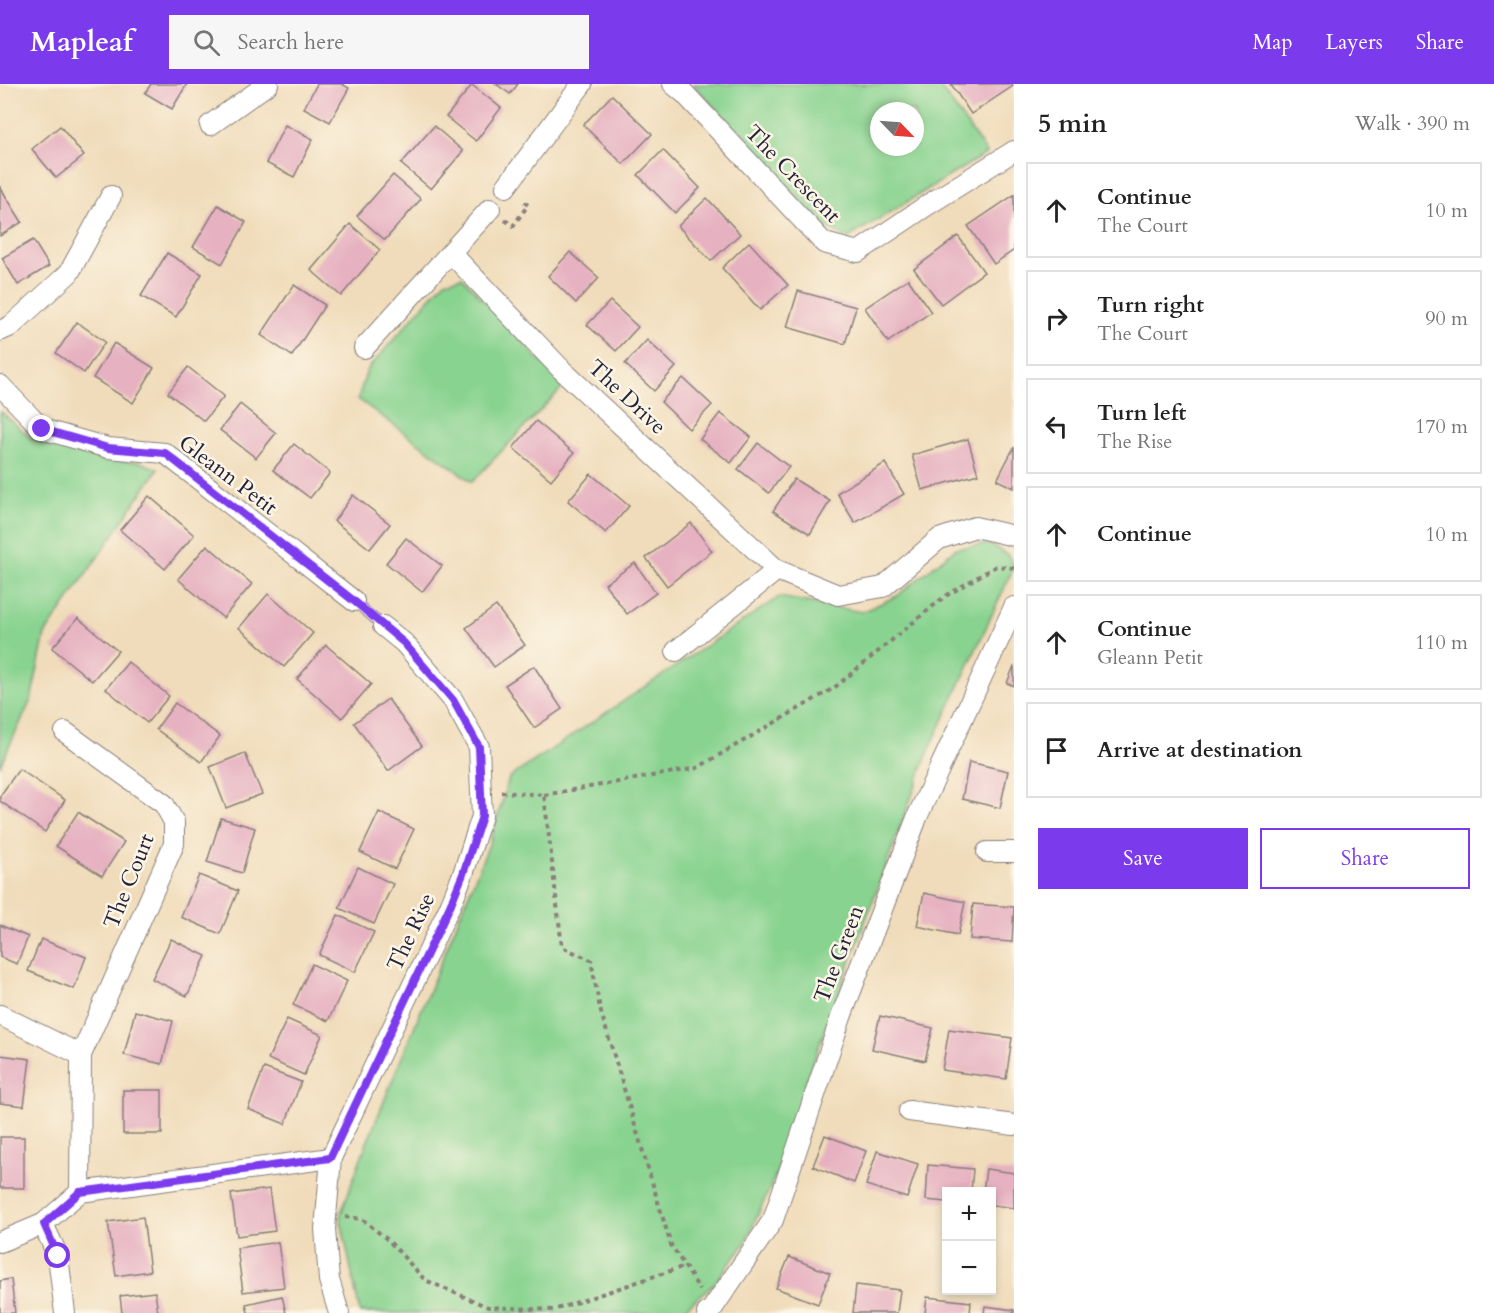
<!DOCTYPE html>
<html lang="en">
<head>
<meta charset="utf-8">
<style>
	:root { --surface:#fff; --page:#f6f6f6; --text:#222; --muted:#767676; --line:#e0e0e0; --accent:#7c3aed }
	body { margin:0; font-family:Cardo,serif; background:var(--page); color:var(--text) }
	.controls { position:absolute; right:18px; bottom:18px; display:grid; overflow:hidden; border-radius:0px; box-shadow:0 3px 9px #0003 }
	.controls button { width:54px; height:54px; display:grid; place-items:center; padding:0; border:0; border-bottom:2px solid var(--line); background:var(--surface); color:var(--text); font:30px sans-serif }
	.compass { position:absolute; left:870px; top:18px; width:54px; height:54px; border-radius:50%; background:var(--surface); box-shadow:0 3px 9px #0003; rotate:115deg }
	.stop { position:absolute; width:18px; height:18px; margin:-14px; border:4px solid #7c3aed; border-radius:50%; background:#fff }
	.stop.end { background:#7c3aed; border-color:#fff; box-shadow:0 2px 6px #0008 }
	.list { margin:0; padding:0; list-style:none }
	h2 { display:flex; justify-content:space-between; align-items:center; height:78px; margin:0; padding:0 24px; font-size:26px }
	h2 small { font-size:20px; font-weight:400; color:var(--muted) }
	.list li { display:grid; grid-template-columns:39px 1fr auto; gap:18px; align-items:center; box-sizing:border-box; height:96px; margin:0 12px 12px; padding:0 12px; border:2px solid var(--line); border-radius:0px }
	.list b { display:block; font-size:22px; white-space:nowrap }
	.list p { margin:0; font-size:20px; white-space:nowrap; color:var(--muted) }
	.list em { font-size:20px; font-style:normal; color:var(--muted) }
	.actions { display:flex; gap:12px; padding:18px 24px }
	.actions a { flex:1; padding:14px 0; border:2px solid var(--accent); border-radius:0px; text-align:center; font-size:21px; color:var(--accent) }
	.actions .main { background:var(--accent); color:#fff }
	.icon { flex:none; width:33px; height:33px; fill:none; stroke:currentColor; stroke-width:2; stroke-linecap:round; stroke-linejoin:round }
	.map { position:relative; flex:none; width:1014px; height:1229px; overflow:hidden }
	header { display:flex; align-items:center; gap:36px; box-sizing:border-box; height:84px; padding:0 30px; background:var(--accent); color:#fff }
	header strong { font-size:28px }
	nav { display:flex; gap:33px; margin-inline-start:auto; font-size:21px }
	.search { width:420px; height:54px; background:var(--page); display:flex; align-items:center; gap:15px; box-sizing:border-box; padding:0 21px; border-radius:0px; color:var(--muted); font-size:22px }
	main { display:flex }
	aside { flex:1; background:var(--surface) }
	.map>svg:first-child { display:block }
</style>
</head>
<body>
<header>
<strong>Mapleaf</strong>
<div class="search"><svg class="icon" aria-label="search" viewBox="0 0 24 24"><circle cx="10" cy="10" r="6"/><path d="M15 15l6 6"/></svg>Search here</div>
<nav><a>Map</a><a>Layers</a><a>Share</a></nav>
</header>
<main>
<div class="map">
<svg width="1014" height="1229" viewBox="0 0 1014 1229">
	<rect width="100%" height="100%" fill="#fcf5e5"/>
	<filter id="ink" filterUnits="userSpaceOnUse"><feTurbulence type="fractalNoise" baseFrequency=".0167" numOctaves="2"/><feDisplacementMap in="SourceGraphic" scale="12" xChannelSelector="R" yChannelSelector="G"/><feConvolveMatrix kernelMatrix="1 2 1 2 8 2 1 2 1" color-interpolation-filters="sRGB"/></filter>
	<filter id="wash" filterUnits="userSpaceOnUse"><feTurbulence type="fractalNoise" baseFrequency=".008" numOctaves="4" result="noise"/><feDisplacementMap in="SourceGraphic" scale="24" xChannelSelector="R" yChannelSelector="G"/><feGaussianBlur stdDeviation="1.35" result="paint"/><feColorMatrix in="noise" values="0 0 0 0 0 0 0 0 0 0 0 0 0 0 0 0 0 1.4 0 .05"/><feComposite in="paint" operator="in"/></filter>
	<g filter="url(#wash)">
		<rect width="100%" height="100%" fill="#f0dcba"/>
		<g fill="#88d38f" stroke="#557a65" stroke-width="1.5" fill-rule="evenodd">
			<path d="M693 0H938L987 69 848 154 824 141ZM879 27H915V63H879Z"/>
			<path d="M462 193 564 302 472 398 358 315 367 286 445 197Z"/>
			<path d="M0 327 31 354 103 376 140 378 158 385 45 550 31 616 0 682Z"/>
			<path d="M989 460 1008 471 1014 483 927 671 810 986 784 1073 744 1161 713 1201 679 1229H360L340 1132 362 1071 490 758 509 694 779 513 862 528 897 512 956 464Z"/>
		</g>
		<g id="blocks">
			<g fill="#e6b1c1">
				<path d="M151 0H187L172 25 145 9Z"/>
				<path d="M317 0H342L349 4 330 38 304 24Z"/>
				<path d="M496 0H518L510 10Z"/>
				<path d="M951 0H1012L1013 2 971 30Z"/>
				<path d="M472 1 501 24 476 57 446 33Z"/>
				<path d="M612 11 652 50 623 80 583 41Z"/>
				<path d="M285 41 313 55 294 93 266 79Z"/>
				<path d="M60 42 84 72 56 94 32 65Z"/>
				<path d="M434 42 463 67 431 105 401 80Z"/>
				<path d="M663 66 700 104 675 129 638 91Z"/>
				<path d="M393 91 421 115 385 156 357 132Z"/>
				<path d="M0 103 22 138 0 152Z"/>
				<path d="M1014 111V166L994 180 968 142Z"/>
				<path d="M707 114 740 150 711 177 678 142Z"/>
				<path d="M218 121 246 138 222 180 193 163Z"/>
				<path d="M350 140 380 166 341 212 311 186Z"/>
				<path d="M958 152 984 188 941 220 914 185Z"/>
				<path d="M33 156 49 182 18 201 2 174Z"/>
				<path d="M749 158 788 201 760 226 722 184Z"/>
				<path d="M570 168 599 194 576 219 548 192Z"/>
				<path d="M167 169 202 190 176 233 141 212Z"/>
				<path d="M908 195 931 228 888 258 865 224Z"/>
				<path d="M294 201 325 221 292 272 261 251Z"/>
				<path d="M798 207 856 223 845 260 787 243Z"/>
				<path d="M610 217 638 243 616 267 587 241Z"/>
				<path d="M77 238 105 258 84 289 56 269Z"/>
				<path d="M647 256 676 283 654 307 625 280Z"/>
				<path d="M114 259 154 284 133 319 93 294Z"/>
				<path d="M188 283 224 312 204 337 168 309Z"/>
				<path d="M683 294 712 321 689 345 661 318Z"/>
				<path d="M240 320 276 349 256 374 220 346Z"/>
				<path d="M720 329 751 353 731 379 700 355Z"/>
				<path d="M536 337 574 369 551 396 513 364Z"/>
				<path d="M968 355 978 390 922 406 912 371Z"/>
				<path d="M758 359 789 383 769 409 738 385Z"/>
				<path d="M294 360 330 389 310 414 273 386Z"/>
				<path d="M1014 363V404L997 396Z"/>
				<path d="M885 379 904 410 855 439 837 409Z"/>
				<path d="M591 390 629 422 606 449 568 417Z"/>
				<path d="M794 395 830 417 810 450 773 427Z"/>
				<path d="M353 411 390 440 370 465 334 437Z"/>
				<path d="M149 412 194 451 165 485 120 446Z"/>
				<path d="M691 439 712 467 667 502 646 474Z"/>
				<path d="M406 454 442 482 422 508 386 479Z"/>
				<path d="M207 461 252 500 223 534 178 495Z"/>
				<path d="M635 479 656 509 627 530 605 500Z"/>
				<path d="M268 510 313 549 284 583 239 544Z"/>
				<path d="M496 522 525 561 494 583 466 544Z"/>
				<path d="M78 534 118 567 92 597 52 564Z"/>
				<path d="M326 561 371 600 342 634 297 595Z"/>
				<path d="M128 578 169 612 147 639 106 605Z"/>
				<path d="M534 582 562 625 534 644 505 601Z"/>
				<path d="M1014 582V602L1007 599Z"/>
				<path d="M388 615 422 662 388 687 354 639Z"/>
				<path d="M175 619 220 652 201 678 156 645Z"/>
				<path d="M245 669 262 710 226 724 210 683Z"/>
				<path d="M969 678 1008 687 1000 724 962 715Z"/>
				<path d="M19 685 65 716 45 748 0 717V712Z"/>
				<path d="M78 728 124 758 102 792 56 762Z"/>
				<path d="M379 728 414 745 395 785 360 768Z"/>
				<path d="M221 734 255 744 242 789 207 778Z"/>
				<path d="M358 783 393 800 374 840 339 824Z"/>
				<path d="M199 791 238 807 220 850 181 833Z"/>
				<path d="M924 809 965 818 958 851 917 842Z"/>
				<path d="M973 820 1014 823 1012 858 970 855Z"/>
				<path d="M338 831 374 848 355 888 319 871Z"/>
				<path d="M0 841 28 853 17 880 0 873Z"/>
				<path d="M41 855 86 873 74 905 28 887Z"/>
				<path d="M171 855 206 872 187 912 152 895Z"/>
				<path d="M312 880 347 897 328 937 293 921Z"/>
				<path d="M135 927 173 937 162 980 124 971Z"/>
				<path d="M880 932 933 944 925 977 872 965Z"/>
				<path d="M287 935 322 951 304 991 268 975Z"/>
				<path d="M949 945 1012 954 1006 995 942 986Z"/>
				<path d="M0 971 30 975 24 1022 0 1019Z"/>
				<path d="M264 984 301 998 285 1040 248 1025Z"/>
				<rect x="123" y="1006" width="39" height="44"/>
				<path d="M825 1051 866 1067 854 1099 813 1082Z"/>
				<rect x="0" y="1053" width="24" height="51"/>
				<path d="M877 1067 918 1080 907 1114 866 1101Z"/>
				<path d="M928 1081 973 1085 971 1108H946V1118L926 1116Z"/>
				<path d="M986 1085 1014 1089V1124L992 1121V1108H983Z"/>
				<path d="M269 1105 275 1147 237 1152 231 1110Z"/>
				<path d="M143 1133 150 1187 116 1192 108 1138Z"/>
				<path d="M278 1158 284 1203 243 1208 237 1164Z"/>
				<path d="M789 1173 830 1189 818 1220 776 1204Z"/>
				<path d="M11 1195 15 1229H0V1197Z"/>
				<path d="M856 1201 900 1206 897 1229H853Z"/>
				<path d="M155 1208 158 1229H122L120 1212Z"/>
				<path d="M282 1212 286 1229H248L246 1220Z"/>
				<path d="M927 1213 971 1218 970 1229H925Z"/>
				<path d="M985 1222 1014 1226V1229H984Z"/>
			</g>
		</g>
	</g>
	<g filter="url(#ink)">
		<use href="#blocks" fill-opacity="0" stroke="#897f7a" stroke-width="1.5"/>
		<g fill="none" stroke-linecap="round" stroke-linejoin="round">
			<g stroke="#897f7a" stroke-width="11">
				<path id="service" d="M354 517 383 542"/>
			</g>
			<g stroke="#897f7a" stroke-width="22">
				<g id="minor">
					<path d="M673 0 684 9 824 159 858 168 926 122 1014 67"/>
					<path d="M210 41 268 0"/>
					<path d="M506 103 582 0"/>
					<path d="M451 169 562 286 777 486 838 511 883 503 939 455 975 443 1014 452"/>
					<path d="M0 247 11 242 69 189 111 112"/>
					<path d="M364 264 490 125"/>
					<path d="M0 301 42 345 108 364 165 369 354 517"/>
					<path d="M676 567 777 486"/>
					<path d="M65 648 164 720 174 738V760L81 971 80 1108"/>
					<path d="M987 768H1014"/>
					<path d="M0 931 81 971"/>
					<path d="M909 1027 1014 1041"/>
					<path d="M43 1140 58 1172 65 1229"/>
					<path d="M0 1158 43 1140 80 1108 331 1074"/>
					<path d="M339 1229 329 1196 325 1145 331 1074 450 822 463 790 482 732 479 663 453 616 404 559 383 542"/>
					<path d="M707 1229 712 1225 773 1136 841 933 918 731 1014 523"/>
				</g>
			</g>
			<g stroke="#897f7a" stroke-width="4" stroke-dasharray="4.5 4.5" stroke-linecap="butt">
				<path d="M505 136 513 142 528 121 522 116"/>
				<path d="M501 708 544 711 562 863 591 876 600 925 671 1161 700 1206"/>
				<path d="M544 711 697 684 834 604 944 513 996 482 1014 484"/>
				<path d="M345 1133 362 1135 388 1156 425 1196 488 1223 554 1226 685 1182"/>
			</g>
			<use href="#service" stroke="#fff" stroke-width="9"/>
			<use href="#minor" stroke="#fff" stroke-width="20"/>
		</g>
	</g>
	<g fill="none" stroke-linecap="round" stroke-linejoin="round" filter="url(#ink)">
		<path stroke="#7c3aed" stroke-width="8" d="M42 345 108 364 165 369 354 517 404 559 453 616 479 663 482 732 463 790 450 822 330 1074 80 1108 44 1140 58 1172"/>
	</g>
	<g text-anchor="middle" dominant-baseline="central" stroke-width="5" stroke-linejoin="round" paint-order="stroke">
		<g font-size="22" fill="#22223b" stroke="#fcf5e5">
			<text transform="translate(793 90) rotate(46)">The Crescent</text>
			<text transform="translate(627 313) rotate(43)">The Drive</text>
			<text transform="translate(228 391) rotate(37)">Gleann Petit</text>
			<text transform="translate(129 797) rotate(-68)">The Court</text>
			<text transform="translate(411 848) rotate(-65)">The Rise</text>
			<text transform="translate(839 870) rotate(-69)">The Green</text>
		</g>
	</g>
</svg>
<div class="controls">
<button>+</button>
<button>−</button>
</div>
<svg class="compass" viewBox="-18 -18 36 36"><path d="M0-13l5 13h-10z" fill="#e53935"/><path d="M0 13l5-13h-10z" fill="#767676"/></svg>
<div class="stop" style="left:58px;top:1172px"></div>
<div class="stop end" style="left:42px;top:345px"></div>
</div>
<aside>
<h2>5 min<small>Walk · 390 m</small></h2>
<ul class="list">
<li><svg class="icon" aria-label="ahead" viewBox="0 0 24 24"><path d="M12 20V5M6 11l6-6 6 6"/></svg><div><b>Continue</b><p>The Court</p></div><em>10 m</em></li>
<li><svg class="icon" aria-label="right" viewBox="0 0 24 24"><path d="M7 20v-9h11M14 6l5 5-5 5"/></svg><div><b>Turn right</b><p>The Court</p></div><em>90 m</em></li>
<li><svg class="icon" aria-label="left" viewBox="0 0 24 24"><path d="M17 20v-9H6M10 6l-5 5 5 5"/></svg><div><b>Turn left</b><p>The Rise</p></div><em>170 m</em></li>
<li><svg class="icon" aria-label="ahead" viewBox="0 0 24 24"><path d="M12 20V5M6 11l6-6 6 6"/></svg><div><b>Continue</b></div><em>10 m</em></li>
<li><svg class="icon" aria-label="ahead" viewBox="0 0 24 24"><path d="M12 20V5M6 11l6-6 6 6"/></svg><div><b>Continue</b><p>Gleann Petit</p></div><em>110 m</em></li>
<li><svg class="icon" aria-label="arrive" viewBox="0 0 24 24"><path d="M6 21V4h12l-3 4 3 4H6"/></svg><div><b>Arrive at destination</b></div></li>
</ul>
<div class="actions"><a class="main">Save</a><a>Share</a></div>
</aside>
</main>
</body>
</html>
